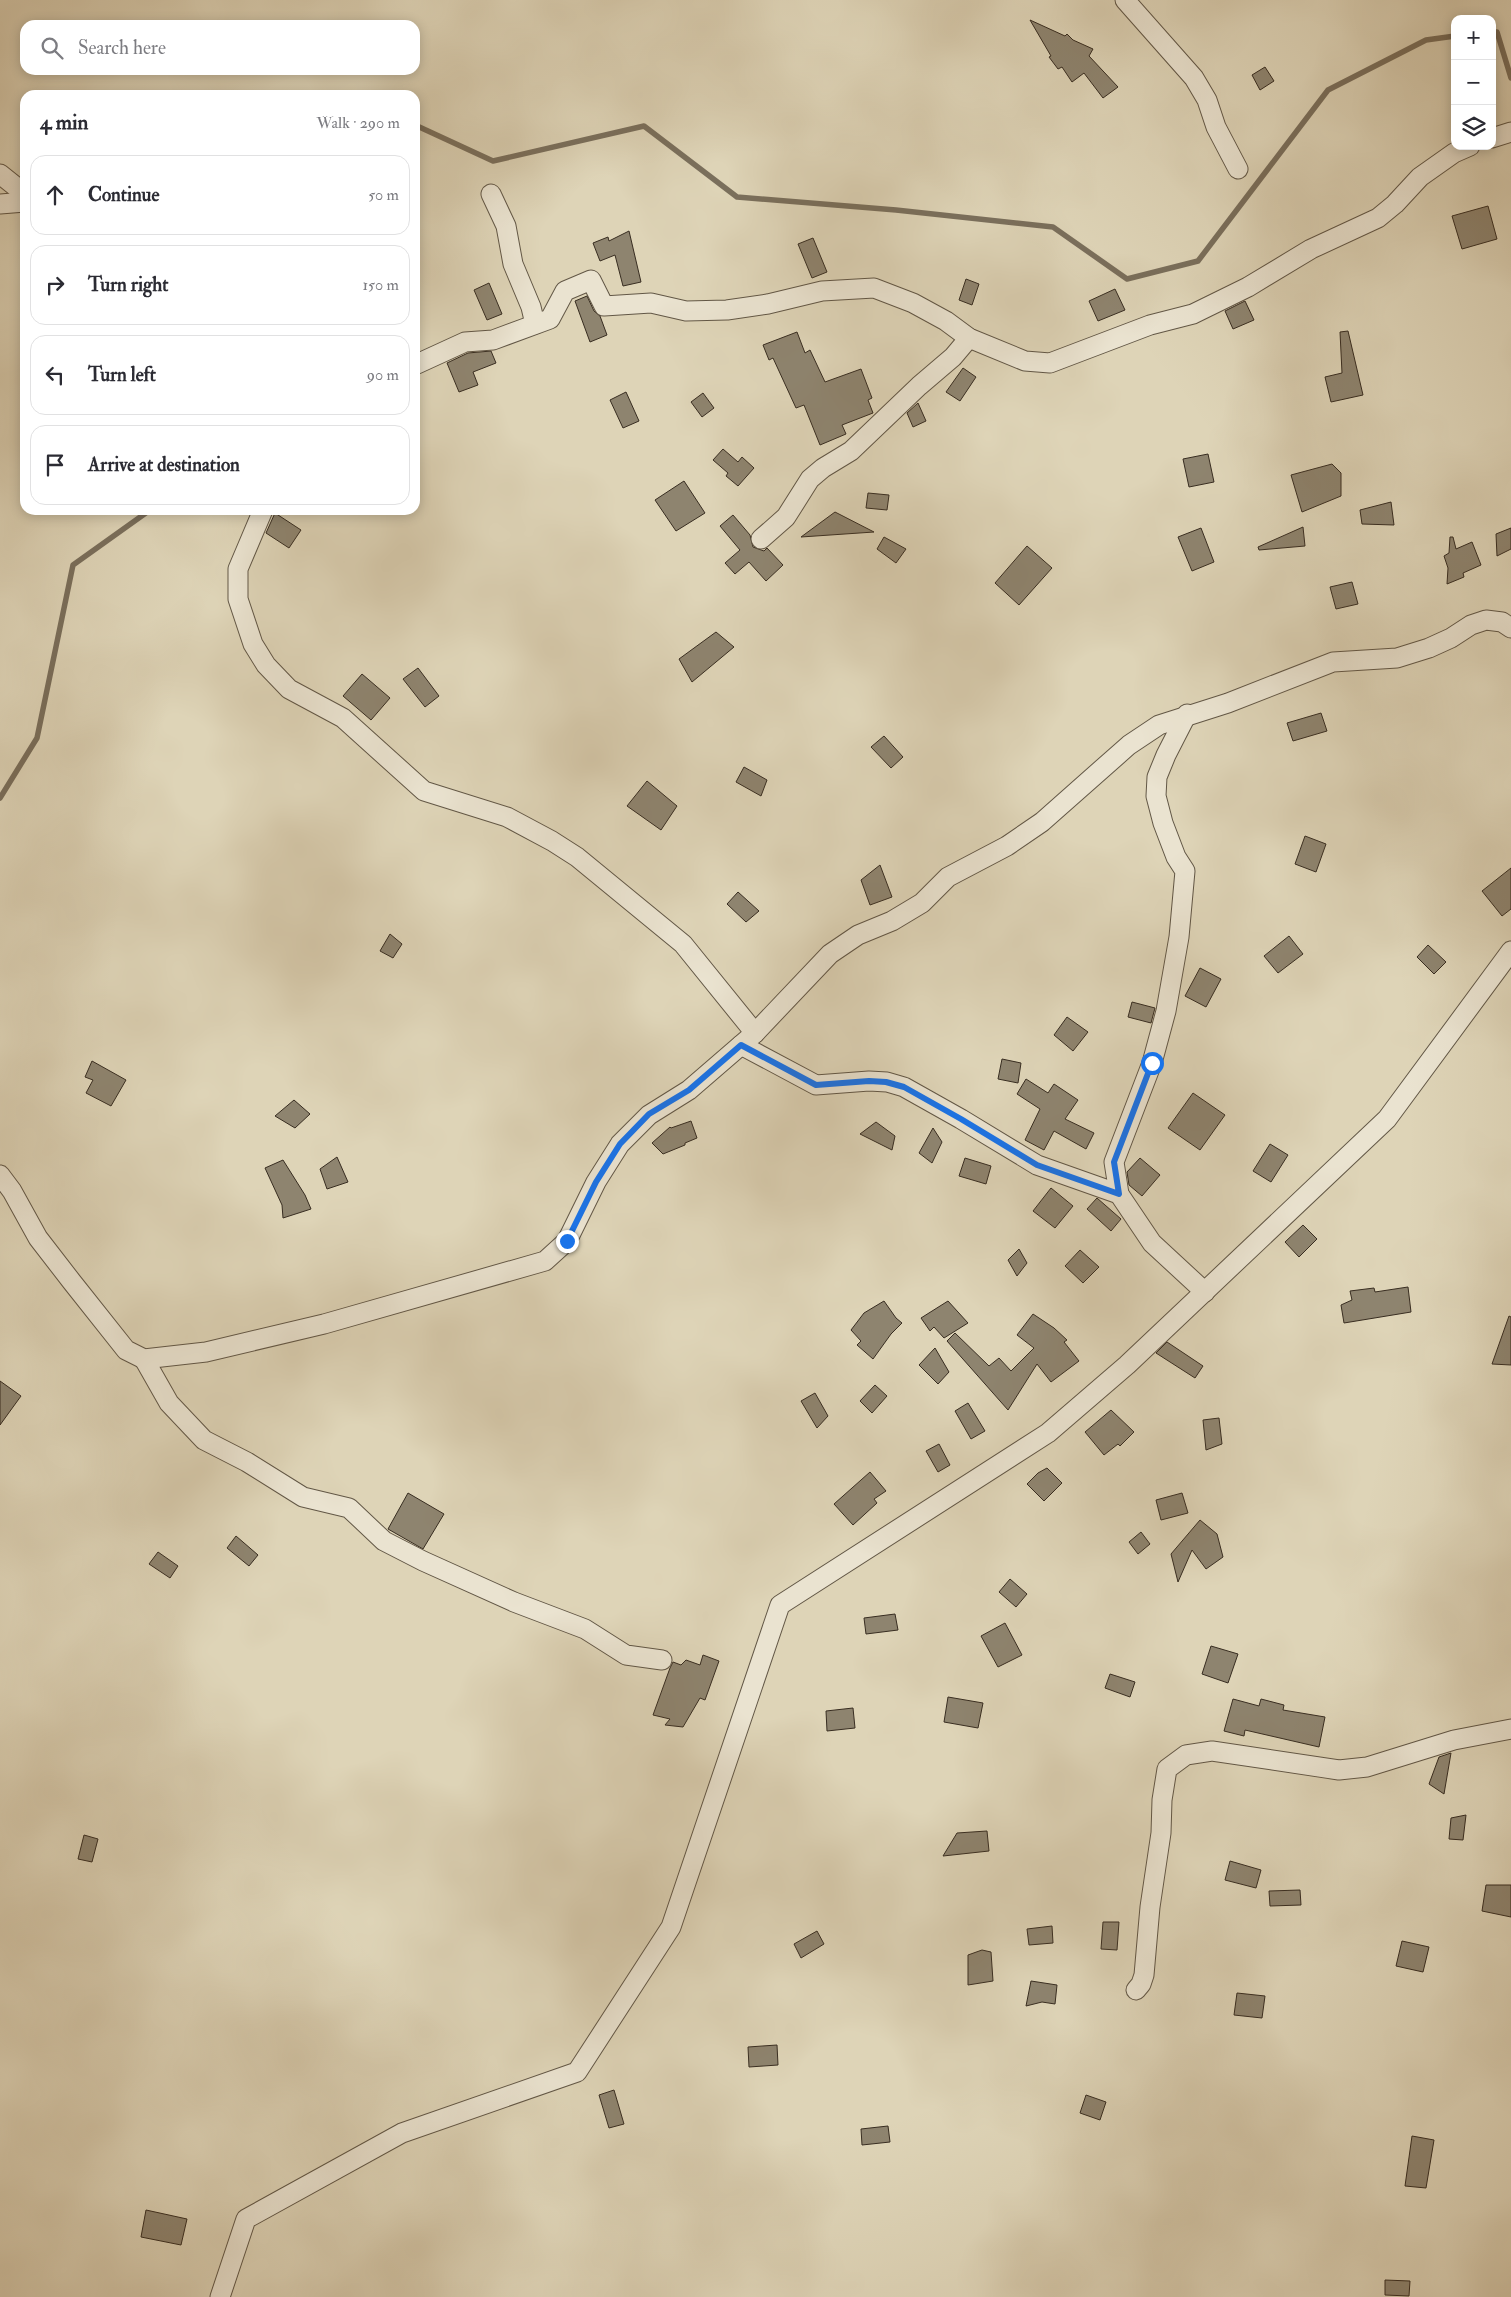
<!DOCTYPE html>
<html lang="en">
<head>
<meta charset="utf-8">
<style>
	:root { --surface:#fff; --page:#f7f7f7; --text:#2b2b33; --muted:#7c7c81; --line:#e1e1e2 }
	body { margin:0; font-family:"IM FELL Double Pica",serif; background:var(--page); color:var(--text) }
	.controls { position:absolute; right:15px; top:15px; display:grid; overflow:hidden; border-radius:10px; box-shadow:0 2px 12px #0003 }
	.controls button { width:45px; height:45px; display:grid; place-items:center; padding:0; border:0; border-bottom:1px solid var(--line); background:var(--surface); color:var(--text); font:25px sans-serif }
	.stop { position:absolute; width:15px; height:15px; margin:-11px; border:4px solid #1a73e8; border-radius:50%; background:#fff }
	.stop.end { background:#1a73e8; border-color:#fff; box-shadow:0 1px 5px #0008 }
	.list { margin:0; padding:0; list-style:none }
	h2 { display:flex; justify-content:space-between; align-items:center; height:65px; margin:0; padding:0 20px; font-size:21px }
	h2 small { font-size:16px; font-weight:400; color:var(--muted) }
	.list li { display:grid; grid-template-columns:32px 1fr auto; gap:15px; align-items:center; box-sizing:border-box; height:80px; margin:0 10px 10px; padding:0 10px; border:1px solid var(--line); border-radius:15px }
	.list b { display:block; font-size:19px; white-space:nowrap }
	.list em { font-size:16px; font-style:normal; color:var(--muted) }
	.icon { flex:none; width:28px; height:28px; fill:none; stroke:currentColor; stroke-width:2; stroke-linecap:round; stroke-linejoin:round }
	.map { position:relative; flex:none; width:1511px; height:2297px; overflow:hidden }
	.search { position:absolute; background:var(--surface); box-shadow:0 2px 12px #0003; left:20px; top:20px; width:400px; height:55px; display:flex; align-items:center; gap:12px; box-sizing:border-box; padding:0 18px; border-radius:15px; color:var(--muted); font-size:19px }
	.panel { position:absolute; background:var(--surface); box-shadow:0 2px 12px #0003; left:20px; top:90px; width:400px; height:425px; border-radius:15px }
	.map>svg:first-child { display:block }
</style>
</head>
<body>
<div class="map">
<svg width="1511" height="2297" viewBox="0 0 1511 2297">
	<rect width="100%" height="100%" fill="#ded4b7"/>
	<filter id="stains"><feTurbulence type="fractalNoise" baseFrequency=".004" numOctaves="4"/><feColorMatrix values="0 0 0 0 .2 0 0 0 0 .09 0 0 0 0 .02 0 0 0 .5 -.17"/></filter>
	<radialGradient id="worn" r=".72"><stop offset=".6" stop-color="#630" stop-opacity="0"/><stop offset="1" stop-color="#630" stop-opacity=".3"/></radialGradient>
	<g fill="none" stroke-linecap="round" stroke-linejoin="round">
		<g stroke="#7a6f5c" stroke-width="5.5">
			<path d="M1492 32H1497L1511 78"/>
			<path d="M415 125 493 161 644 126 737 197 896 210 1053 227 1127 279 1198 261 1328 90 1426 40 1455 36"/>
			<path d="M0 798 37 738 73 565 150 510"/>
		</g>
	</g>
	<g fill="#8e846f" stroke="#382d21">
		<path d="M1030 20 1065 36 1067 34 1073 40 1093 49 1089 56 1118 87 1103 98 1084 73 1072 82 1062 67 1058 69 1049 57 1051 56Z"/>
		<path d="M1265 67 1274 81 1260 90 1252 75Z"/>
		<path d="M1488 206 1497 239 1462 249 1452 216Z"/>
		<path d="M629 231 641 282 623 286 615 255 600 261 593 243 608 237 609 241Z"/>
		<path d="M813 238 827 272 812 278 798 244Z"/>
		<path d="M966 279 979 284 972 305 959 300Z"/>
		<path d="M489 283 502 314 487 320 474 290Z"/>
		<path d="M1115 289 1125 310 1098 321 1089 301Z"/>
		<path d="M587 296 594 311 600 316 607 335 590 342 575 301Z"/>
		<path d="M1245 301 1254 320 1233 329 1225 311Z"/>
		<path d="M1348 331 1363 395 1331 402 1325 377 1342 373 1340 332Z"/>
		<path d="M797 332 805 353 810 350 825 382 861 369 872 398 868 400 873 413 842 425 846 434 820 445 804 405 796 408 773 358 769 360 763 345Z"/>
		<path d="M491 351 496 363 473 372 478 385 459 392 447 363 468 353Z"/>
		<path d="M963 368 976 377 960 401 946 392Z"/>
		<path d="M626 392 639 421 623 428 610 400Z"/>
		<path d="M703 393 714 408 702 417 691 402Z"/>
		<path d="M918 403 926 421 913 427 907 413Z"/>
		<path d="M723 449 738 462 742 457 754 468 738 486 726 476 728 473 713 460Z"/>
		<path d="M1208 454 1214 482 1189 487 1183 459Z"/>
		<path d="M1332 464 1341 473V496L1302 512 1291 475Z"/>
		<path d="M684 481 705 513 676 531 655 500Z"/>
		<path d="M868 493 889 495 887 510 866 508Z"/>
		<path d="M1391 502 1394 525 1362 524 1360 510Z"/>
		<path d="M835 512 874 532 801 537Z"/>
		<path d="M275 513 301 530 289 548 266 533Z"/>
		<path d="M733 515 750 535 753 547 764 551 767 548 783 565 766 581 749 562 735 574 725 563 740 550 720 526Z"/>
		<path d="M1303 527 1305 546 1259 550 1258 547Z"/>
		<path d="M1201 528 1214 562 1192 571 1178 537Z"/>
		<path d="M1511 528V549L1497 556 1496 534Z"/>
		<path d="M884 537 906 549 896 563 877 549Z"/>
		<path d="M1450 537H1453L1456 549 1472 542 1481 565 1463 573 1464 577 1447 584 1448 568 1444 556 1449 553Z"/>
		<path d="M1027 546 1052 568 1019 605 995 583Z"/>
		<path d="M1352 582 1358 604 1336 609 1330 587Z"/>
		<path d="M716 632 734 647 692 682 679 659Z"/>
		<path d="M418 668 439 696 425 707 403 679Z"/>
		<path d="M362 674 390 698 371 720 343 696Z"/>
		<path d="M1321 713 1327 731 1293 741 1287 723Z"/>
		<path d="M884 736 903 757 891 768 871 747Z"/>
		<path d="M744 767 767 780 761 796 736 782Z"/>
		<path d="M647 781 677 806 661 830 627 806Z"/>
		<path d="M1305 836 1326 844 1316 872 1295 864Z"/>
		<path d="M880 865 892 897 870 905 861 880Z"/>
		<path d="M1511 868V909L1502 916 1482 891Z"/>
		<path d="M738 892 759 911 746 922 727 904Z"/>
		<path d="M390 934 402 944 393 958 380 951Z"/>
		<path d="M1289 936 1303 954 1278 973 1264 956Z"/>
		<path d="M1428 945 1446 962 1434 974 1417 957Z"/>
		<path d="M1200 968 1221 979 1206 1007 1185 996Z"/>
		<path d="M1132 1002 1155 1008 1151 1023 1128 1017Z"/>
		<path d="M1067 1017 1088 1032 1073 1051 1054 1035Z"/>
		<path d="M1002 1059 1021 1063 1018 1083 998 1079Z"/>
		<path d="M92 1061 126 1080 111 1106 86 1093 93 1080 85 1077Z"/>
		<path d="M1026 1079 1048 1093 1054 1084 1078 1100 1065 1119 1094 1133 1086 1149 1054 1131 1044 1150 1025 1140 1040 1109 1017 1094Z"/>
		<path d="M1193 1093 1225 1115 1200 1150 1168 1128Z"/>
		<path d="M294 1100 310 1114 295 1128 275 1116Z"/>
		<path d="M691 1121 697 1138 685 1143V1145L663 1154 652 1143 670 1127 671 1128Z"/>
		<path d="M876 1122 895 1136 892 1150 860 1134Z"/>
		<path d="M933 1128 942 1142 932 1163 919 1153Z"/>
		<path d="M1270 1144 1288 1155 1271 1182 1253 1171Z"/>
		<path d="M337 1157 348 1182 327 1189 320 1169Z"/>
		<path d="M965 1158 991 1166 986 1184 959 1176Z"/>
		<path d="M1140 1158 1160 1175 1142 1196 1129 1185 1127 1172Z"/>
		<path d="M283 1160 305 1195 311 1209 283 1218 282 1205 265 1168Z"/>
		<path d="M1051 1188 1073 1206 1055 1228 1033 1211Z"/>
		<path d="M1097 1198 1121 1219 1111 1231 1087 1209Z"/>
		<path d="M1303 1225 1317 1239 1299 1257 1285 1242Z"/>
		<path d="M1019 1249 1027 1263 1017 1276 1008 1260Z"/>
		<path d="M1080 1250 1099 1267 1083 1283 1065 1266Z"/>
		<path d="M1408 1287 1411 1312 1344 1323 1341 1305 1352 1300 1350 1291 1374 1288 1375 1292Z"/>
		<path d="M884 1301 896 1318 902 1323 891 1334 873 1359 857 1345 861 1341 851 1330 864 1313Z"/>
		<path d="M948 1301 968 1323 944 1338 934 1327 930 1331 921 1318Z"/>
		<path d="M1033 1314 1054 1328 1067 1340 1064 1342 1079 1361 1051 1382 1037 1364 1008 1410 947 1341 955 1333 989 1366 999 1358 1011 1371 1034 1348 1017 1335Z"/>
		<path d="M1509 1316 1511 1317V1365L1492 1364Z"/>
		<path d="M1167 1342 1203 1366 1195 1378 1156 1353Z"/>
		<path d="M935 1348 949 1372 938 1384 919 1365Z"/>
		<path d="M0 1381 21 1396 0 1425Z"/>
		<path d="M875 1385 887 1396 872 1413 860 1401Z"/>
		<path d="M815 1393 828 1416 817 1428 801 1401Z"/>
		<path d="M968 1403 985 1431 971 1439 955 1411Z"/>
		<path d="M1111 1410 1134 1432 1120 1446 1118 1444 1104 1455 1085 1432Z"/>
		<path d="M1219 1418 1222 1444 1206 1450 1203 1420Z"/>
		<path d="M939 1444 950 1465 938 1472 926 1451Z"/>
		<path d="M1047 1468 1062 1483 1044 1501 1027 1484 1038 1473Z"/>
		<path d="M870 1472 886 1491 874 1499 877 1503 853 1525 834 1504Z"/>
		<path d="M408 1493 444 1514 423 1549 388 1529Z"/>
		<path d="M1182 1493 1188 1513 1161 1520 1156 1500Z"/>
		<path d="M1200 1520 1217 1534 1223 1557 1206 1569 1192 1550 1178 1582 1171 1554Z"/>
		<path d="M1141 1532 1150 1544 1138 1554 1129 1542Z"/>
		<path d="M236 1536 258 1555 249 1566 227 1548Z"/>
		<path d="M158 1552 178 1566 170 1578 149 1564Z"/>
		<path d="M1010 1579 1027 1594 1016 1607 999 1592Z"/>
		<path d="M895 1614 898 1630 866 1634 864 1618Z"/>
		<path d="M1005 1623 1022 1655 998 1667 981 1636Z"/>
		<path d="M1211 1646 1238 1654 1228 1683 1202 1674Z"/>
		<path d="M703 1655 719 1661 705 1700 700 1698 683 1727 665 1725 670 1719 653 1715 670 1668 673 1662 681 1665 686 1660 700 1665Z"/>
		<path d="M1110 1674 1135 1682 1130 1697 1105 1688Z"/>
		<path d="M948 1697 983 1703 978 1728 944 1722Z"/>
		<path d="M1233 1699 1259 1706 1261 1699 1284 1705 1283 1710 1325 1717 1319 1747 1245 1730 1244 1736 1224 1731Z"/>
		<path d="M853 1708 855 1728 827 1731 826 1711Z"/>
		<path d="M1451 1753 1444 1794 1429 1784 1439 1757Z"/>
		<path d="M1466 1815 1463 1840 1449 1839 1451 1818Z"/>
		<path d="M987 1831 989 1851 943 1856 957 1833Z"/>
		<path d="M84 1835 98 1839 92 1862 78 1859Z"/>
		<path d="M1230 1861 1261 1870 1256 1888 1225 1880Z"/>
		<path d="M1486 1885H1511V1917L1482 1911Z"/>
		<path d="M1300 1890 1301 1905 1270 1906 1269 1891Z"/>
		<path d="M1103 1922H1119L1117 1950 1101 1949Z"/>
		<path d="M1052 1926 1053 1943 1029 1945 1027 1929Z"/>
		<path d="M817 1931 824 1944 801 1958 794 1944Z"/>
		<path d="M1402 1941 1429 1947 1423 1972 1396 1966Z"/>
		<path d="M982 1950 991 1952 993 1981 968 1985V1955Z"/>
		<path d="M1031 1981 1057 1985 1055 2004 1042 2002 1026 2006Z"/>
		<path d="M1237 1993 1265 1996 1262 2018 1234 2015Z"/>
		<path d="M777 2045 778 2065 749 2067 748 2047Z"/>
		<path d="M614 2090 624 2124 609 2128 599 2095Z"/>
		<path d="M1086 2095 1106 2102 1100 2120 1080 2113Z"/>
		<path d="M888 2126 890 2142 862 2145 861 2129Z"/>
		<path d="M1412 2136 1434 2140 1426 2188 1405 2186Z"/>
		<path d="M146 2210 187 2219 181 2245 141 2237Z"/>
		<path d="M1385 2280 1410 2281 1409 2296 1385 2295Z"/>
	</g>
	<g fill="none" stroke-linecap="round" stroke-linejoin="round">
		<g stroke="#625746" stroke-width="21">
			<g id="minor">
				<path d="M1125 0 1194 78 1207 100 1216 127 1238 169"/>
				<path d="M1492 138 1511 132"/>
				<path d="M0 174 25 194"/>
				<path d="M491 194 506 226 513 264 531 307 535 324"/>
				<path d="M0 204 25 202"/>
				<path d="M417 364 465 342 493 340 550 319 565 291 591 280 604 306 651 303 686 311 727 310 768 304 822 291 874 288 913 303 946 321 969 338 1025 361 1050 363 1150 325 1193 314 1248 287 1311 249 1378 218 1395 204 1420 177 1454 153 1470 146"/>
				<path d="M263 510 238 569V599L253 644 266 665 289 689 343 718 424 791 507 817 552 841 577 857 683 944 755 1033"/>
				<path d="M761 539 786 517 810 479 823 468 851 451 919 386 953 357 969 338"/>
				<path d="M741 1045 816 1085 869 1081 887 1082 904 1087 961 1119 1037 1165 1119 1194 1152 1243 1205 1292"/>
				<path d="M0 1175 12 1191 38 1238 72 1282 126 1350 144 1359 206 1352 324 1324 545 1261 567 1241 596 1182 620 1144 649 1115 689 1090 755 1033 830 954 858 935 892 921 922 903 948 877 1007 846 1042 822 1129 745 1159 725 1228 703 1333 662 1397 658 1429 648 1451 638 1471 625 1486 620 1502 622 1511 628"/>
				<path d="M1119 1194 1114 1162 1152 1063 1166 1011 1179 937 1185 871 1176 857 1163 823 1156 796 1157 777 1166 755 1187 714"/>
				<path d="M144 1359 169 1403 204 1440 247 1462 303 1497 349 1508 384 1541 423 1561 514 1602 585 1629 626 1655 662 1660"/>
				<path d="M1136 1990 1141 1984 1144 1975 1150 1907 1161 1833 1162 1800 1167 1769 1186 1755 1212 1751 1339 1770 1367 1767 1454 1740 1511 1729"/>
				<path d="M220 2297 246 2219 402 2133 577 2072 671 1927 780 1605 1048 1433 1127 1365 1387 1119 1511 951"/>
			</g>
		</g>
		<use href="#minor" stroke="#eae3d0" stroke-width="19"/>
	</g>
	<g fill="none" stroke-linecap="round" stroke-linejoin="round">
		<path stroke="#1a73e8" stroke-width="6" d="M567 1241 596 1182 620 1144 649 1114 689 1090 741 1045 816 1085 869 1081 886 1082 904 1087 961 1119 1037 1165 1119 1194 1114 1162 1152 1063"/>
	</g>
	<rect width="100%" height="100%" filter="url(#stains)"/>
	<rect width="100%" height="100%" fill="url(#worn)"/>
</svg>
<div class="controls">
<button>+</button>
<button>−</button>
<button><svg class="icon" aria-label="layers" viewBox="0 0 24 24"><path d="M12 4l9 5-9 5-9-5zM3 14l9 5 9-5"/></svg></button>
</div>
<div class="stop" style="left:1152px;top:1063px"></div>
<div class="stop end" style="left:567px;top:1241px"></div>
<div class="search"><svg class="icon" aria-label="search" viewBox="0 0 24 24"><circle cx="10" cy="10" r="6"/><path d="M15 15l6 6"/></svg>Search here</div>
<section class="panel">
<h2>4 min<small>Walk · 290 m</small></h2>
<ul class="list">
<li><svg class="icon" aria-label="ahead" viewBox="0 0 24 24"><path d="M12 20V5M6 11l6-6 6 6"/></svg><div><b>Continue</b></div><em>50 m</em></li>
<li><svg class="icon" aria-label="right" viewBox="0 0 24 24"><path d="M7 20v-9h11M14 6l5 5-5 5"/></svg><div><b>Turn right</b></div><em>150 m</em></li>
<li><svg class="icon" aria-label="left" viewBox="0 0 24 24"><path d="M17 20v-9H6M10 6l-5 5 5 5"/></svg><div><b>Turn left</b></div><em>90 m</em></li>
<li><svg class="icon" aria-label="arrive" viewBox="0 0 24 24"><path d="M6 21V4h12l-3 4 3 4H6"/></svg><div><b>Arrive at destination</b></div></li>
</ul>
</section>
</div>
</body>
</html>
